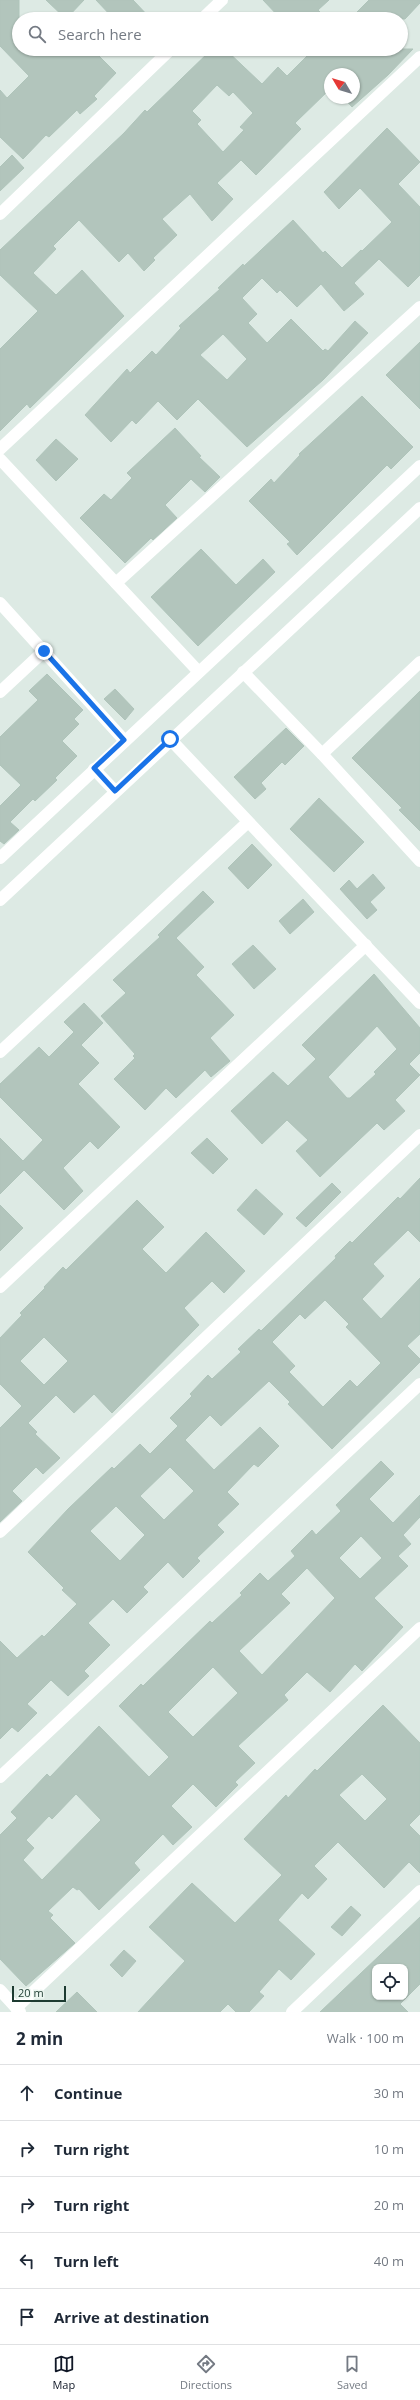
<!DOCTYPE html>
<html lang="en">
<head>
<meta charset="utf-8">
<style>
	:root { --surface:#fff; --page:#f6f6f7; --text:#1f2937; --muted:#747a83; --line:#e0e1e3; --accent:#111827 }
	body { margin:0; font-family:"Open Sans",sans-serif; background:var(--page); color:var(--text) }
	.controls { position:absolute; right:12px; bottom:12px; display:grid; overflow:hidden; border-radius:8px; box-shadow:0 1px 3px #0004 }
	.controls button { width:36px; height:36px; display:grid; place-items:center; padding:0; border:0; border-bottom:1px solid var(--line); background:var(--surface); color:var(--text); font:20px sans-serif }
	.compass { position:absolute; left:324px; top:68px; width:36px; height:36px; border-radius:50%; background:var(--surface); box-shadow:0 1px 3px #0004; rotate:308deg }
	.scale { position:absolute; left:12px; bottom:10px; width:54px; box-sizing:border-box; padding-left:4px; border:2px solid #1d3b31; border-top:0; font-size:11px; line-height:14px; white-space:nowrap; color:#1d3b31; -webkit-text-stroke:3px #edf7f1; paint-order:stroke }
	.stop { position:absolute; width:12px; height:12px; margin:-9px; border:3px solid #1a73e8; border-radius:50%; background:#fff }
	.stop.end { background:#1a73e8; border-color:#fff; box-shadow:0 1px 4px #0008 }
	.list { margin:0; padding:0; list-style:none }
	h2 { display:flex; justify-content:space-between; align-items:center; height:52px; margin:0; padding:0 16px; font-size:17px }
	h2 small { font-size:13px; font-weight:400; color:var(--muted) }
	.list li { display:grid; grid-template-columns:26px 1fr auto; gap:12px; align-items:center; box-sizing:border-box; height:56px; padding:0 16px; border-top:1px solid var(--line) }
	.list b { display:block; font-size:15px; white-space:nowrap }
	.list em { font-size:13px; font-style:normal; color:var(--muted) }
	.icon { flex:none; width:22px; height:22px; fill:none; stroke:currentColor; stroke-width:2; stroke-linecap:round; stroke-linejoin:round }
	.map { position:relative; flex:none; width:420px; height:2012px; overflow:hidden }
	.search { position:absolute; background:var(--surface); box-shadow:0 1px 3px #0004; left:12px; right:12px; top:12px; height:44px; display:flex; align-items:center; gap:10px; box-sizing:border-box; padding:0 14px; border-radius:22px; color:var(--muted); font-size:15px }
	.sheet { height:332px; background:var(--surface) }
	nav { display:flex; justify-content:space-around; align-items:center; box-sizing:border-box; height:56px; border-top:1px solid var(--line); background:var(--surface); font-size:11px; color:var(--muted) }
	nav a { display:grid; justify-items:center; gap:2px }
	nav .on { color:var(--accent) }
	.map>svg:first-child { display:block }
</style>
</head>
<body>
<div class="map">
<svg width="420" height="2012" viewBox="0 0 420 2012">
	<rect width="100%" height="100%" fill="#ddeae4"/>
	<g fill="#b2c5bc" stroke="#afc4ba" fill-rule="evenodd">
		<path d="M0 0H19V49H92L116 73 94 96 97 99 80 114 77 110 49 137 46 135 23 159 0 137V90L7 98 29 76 0 46Z"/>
		<path d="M46 0H84L66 19Z"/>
		<path d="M96 0H133L151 19H114Z"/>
		<path d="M263 0H329L318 10 327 19H281Z"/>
		<path d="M369 0H420V3L405 19H350Z"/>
		<path d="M212 49H225L262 84 278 67 287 76 314 49H413L388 75 352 107 344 98H354V74H330V89L295 123 301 129 256 175 241 160 217 183 233 199 212 221 190 194 162 219 177 235 153 258 155 260 144 271 128 253 119 262 79 220 53 246 56 249 33 273 56 295 82 270 124 316 30 408 27 404 0 431V349L38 311 0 275V250L124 133 145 110 147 112ZM217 85 229 96 233 92 253 113 240 127 244 130 223 152 197 124 201 120 192 111Z"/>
		<path d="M387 128 420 162 398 184 420 207V275L408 287 379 259 354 283 364 294 344 311 321 284 297 307 280 290 277 293 262 278 242 298 257 314 248 323 267 343 291 319 323 351 325 349 328 351 355 321 368 333 323 380 247 447 198 399 177 420 158 401 136 424 132 420 111 442 85 415 127 369 130 373 152 351 156 355 181 328 179 326 220 289 218 288 243 264 244 266 293 220 323 253 325 251 342 268 361 250 362 251 392 222 360 188 339 209 324 192ZM223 334 247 359 227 380 200 355Z"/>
		<path d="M12 155 24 168 0 191V167Z"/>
		<path d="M420 342V409L386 375Z"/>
		<path d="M362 396 413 447 391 469 387 465 297 555 287 544 290 542 249 501 271 479 274 483 300 455 299 454Z"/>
		<path d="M175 428 201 456 199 457 220 477 205 492 191 479 165 505 177 518 153 540 151 538 125 563 80 518 104 494 111 500 132 478 127 473Z"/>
		<path d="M56 439 78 459 56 481 36 460Z"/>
		<path d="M201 549 236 585 263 559 275 572 198 646 151 597Z"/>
		<path d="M47 674 83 710 74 719 79 724 62 741 77 756 55 778 57 780 35 801 33 799 10 822 19 830 4 844 0 841V806L21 785 0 765V737L38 700 29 691Z"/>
		<path d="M115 689 134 709 125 720 104 699Z"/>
		<path d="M420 691V831L399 810 402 808 352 758Z"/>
		<path d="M286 728 304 746 285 765 282 762 261 783 266 789 255 799 234 777Z"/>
		<path d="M319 798 364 842 334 872 290 829Z"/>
		<path d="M252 844 272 865 248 889 228 868Z"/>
		<path d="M373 874 385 888 370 902 377 910 367 919 340 889 349 880 357 889Z"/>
		<path d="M203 891 214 902 176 938 204 967 196 975 234 1015 210 1038 230 1061 211 1077 205 1070 176 1098 166 1088 145 1110 114 1079 135 1058 133 1056 135 1054 101 1016 126 993 113 980 160 937 158 935Z"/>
		<path d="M303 899 314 912 290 934 279 921Z"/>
		<path d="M253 945 276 969 254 989 232 964Z"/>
		<path d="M374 974 420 1028V1053L409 1064 420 1075 395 1100 405 1111 384 1130 377 1123 320 1177 296 1151 308 1140 287 1120 262 1144 231 1111 273 1072 288 1086 316 1059 302 1045ZM377 1026 397 1049 374 1072 376 1074 350 1098H347L328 1077Z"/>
		<path d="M84 1003 103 1023 81 1045 99 1063 78 1084 120 1127 98 1149 90 1141 63 1168 83 1191 64 1210 24 1170 0 1194V1138L23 1161 43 1140 0 1097V1084L39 1047 49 1057 74 1032 64 1022Z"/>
		<path d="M207 1138 228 1159 213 1174 191 1153Z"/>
		<path d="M420 1178V1242L408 1230 373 1264 384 1276 362 1299 381 1319 420 1278V1334L407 1346 420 1359V1362L332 1449 288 1404 290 1402 269 1381 221 1426 210 1415 185 1440 214 1470 260 1427 279 1446 258 1467 254 1464 227 1492 239 1504 217 1525 224 1532 197 1558 200 1561 183 1578 168 1562 143 1587 148 1592 127 1613 113 1599 88 1623 110 1645 84 1671 89 1676 68 1696 51 1680 27 1704 37 1713 18 1732 12 1727 0 1739V1641L17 1658 42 1635 44 1637 77 1604 62 1590 64 1588 28 1552 68 1509 112 1467 114 1469 140 1444 150 1454 178 1426 170 1418 192 1396 190 1394 208 1375 212 1379 241 1352 238 1349 259 1329 261 1331 336 1258 335 1256 350 1241 352 1243 398 1197 400 1199ZM325 1300 349 1324 346 1327 381 1363 357 1387 350 1380 323 1407 289 1372 295 1366 272 1342 300 1314 305 1319ZM170 1467 194 1491 164 1520 140 1496ZM116 1506 145 1535 120 1561 90 1531Z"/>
		<path d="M332 1183 341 1192 306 1227 296 1218Z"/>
		<path d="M256 1189 283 1214 264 1235 237 1210Z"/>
		<path d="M137 1200 164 1227 142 1249 166 1273 206 1232 245 1271 224 1293 212 1281 184 1308 199 1325 112 1413 94 1394 74 1413 56 1395 28 1423 37 1432 35 1434 60 1458 43 1474 36 1467 12 1491 22 1501 0 1522V1428L22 1406 0 1384V1338L22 1315 20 1313 45 1288 44 1287 63 1267 66 1270ZM44 1337 68 1361 44 1385 20 1361Z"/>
		<path d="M0 1205 23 1228 0 1251Z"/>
		<path d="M381 1461 394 1474 369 1499 393 1523 420 1495V1517L403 1535 411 1544 398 1556 408 1566 374 1598 403 1627 362 1671 355 1664 330 1692 307 1672 284 1695 288 1700 238 1746 255 1763 235 1782 238 1785 216 1807 193 1784 171 1806 192 1827 173 1845 163 1834 134 1863 140 1870 99 1910 79 1889 77 1890 73 1887 48 1911 53 1915 50 1918 75 1943 26 1986 0 1959V1835L17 1818 11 1812 47 1774 50 1777 99 1726 149 1777 169 1757 119 1706 141 1684 143 1686 210 1621 212 1623 242 1595 240 1593 260 1573 268 1581 295 1556 291 1551 312 1530 316 1535 341 1511 336 1505ZM361 1536 382 1558 360 1579 339 1558ZM307 1568 335 1598 262 1675 239 1651 290 1603 281 1594ZM213 1667 238 1693 193 1737 168 1712ZM76 1794 101 1820 42 1880 23 1860 34 1848 26 1840 49 1816 52 1819Z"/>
		<path d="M383 1705 420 1743V1814L409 1825 420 1836V1873L409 1862 384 1888 338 1842 314 1866 327 1879 308 1899 302 1893 278 1920 315 1954 291 1980 279 1969 259 1992 264 1996 249 2012H236L228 2004 220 2012H138L185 1961 149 1927 192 1883 235 1923 282 1875 244 1839 286 1795 288 1798 315 1769 317 1771ZM362 1774 387 1799 365 1821 339 1795Z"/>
		<path d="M351 1906 361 1915 342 1936 331 1927Z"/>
		<path d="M420 1917V1984L400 2004 408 2012H320ZM375 1967H405V1997H375Z"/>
		<path d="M124 1950 136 1961 122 1977 110 1965Z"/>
		<path d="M77 1992 97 2012H56Z"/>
	</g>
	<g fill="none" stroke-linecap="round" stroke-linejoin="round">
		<g stroke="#fff" stroke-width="12">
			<path d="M202 19 222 0"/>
			<path d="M0 214 171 49"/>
			<path d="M0 449 420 57"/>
			<path d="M0 459 198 671"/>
			<path d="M116 583 420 307"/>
			<path d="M0 603 124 740"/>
			<path d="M243 672 322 754 420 662"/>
			<path d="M0 692 44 651"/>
			<path d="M170 739 420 1003"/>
			<path d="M322 754 420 861"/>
			<path d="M0 1052 248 822"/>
			<path d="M0 1287 366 945"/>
			<path d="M0 1532 420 1135"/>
			<path d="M0 1777 420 1384"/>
			<path d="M0 1990 20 2012"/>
			<path d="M16 2008 420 1628"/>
			<path d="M292 2012 420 1891"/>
		</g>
		<g stroke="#fff" stroke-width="12">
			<path d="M94 769 115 791"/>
			<path d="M0 858 420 466"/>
			<path d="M0 900 420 508"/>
		</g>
	</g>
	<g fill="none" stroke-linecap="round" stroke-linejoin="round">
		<path stroke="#1a73e8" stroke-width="5" d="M44 651 124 740 94 768 115 791 170 739"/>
	</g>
</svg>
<div class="controls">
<button><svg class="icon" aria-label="locate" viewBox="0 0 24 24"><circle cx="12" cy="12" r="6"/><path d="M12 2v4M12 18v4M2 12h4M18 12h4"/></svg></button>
</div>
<svg class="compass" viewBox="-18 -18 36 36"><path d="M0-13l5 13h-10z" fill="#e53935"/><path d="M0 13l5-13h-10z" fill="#747a83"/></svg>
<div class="scale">20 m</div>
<div class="stop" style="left:170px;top:739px"></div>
<div class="stop end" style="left:44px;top:651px"></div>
<div class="search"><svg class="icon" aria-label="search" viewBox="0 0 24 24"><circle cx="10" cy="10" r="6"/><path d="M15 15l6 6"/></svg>Search here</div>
</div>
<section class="sheet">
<h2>2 min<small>Walk · 100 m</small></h2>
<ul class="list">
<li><svg class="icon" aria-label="ahead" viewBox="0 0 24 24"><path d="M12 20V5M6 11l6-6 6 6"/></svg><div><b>Continue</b></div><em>30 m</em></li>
<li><svg class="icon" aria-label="right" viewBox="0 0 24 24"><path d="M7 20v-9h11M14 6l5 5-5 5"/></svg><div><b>Turn right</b></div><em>10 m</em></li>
<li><svg class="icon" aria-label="right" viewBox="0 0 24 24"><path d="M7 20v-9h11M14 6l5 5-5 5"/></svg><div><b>Turn right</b></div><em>20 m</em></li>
<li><svg class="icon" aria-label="left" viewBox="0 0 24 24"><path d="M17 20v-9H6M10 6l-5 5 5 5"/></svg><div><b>Turn left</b></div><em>40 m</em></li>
<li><svg class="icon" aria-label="arrive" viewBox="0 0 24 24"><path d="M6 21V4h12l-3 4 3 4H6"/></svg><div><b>Arrive at destination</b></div></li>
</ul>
</section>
<nav>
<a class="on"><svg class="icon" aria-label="map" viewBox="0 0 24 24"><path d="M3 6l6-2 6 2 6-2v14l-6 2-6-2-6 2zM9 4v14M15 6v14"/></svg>Map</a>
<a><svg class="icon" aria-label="directions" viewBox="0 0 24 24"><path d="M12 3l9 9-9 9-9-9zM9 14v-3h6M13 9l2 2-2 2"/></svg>Directions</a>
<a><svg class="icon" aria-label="saved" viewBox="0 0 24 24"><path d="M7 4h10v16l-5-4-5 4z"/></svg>Saved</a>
</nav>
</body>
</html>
